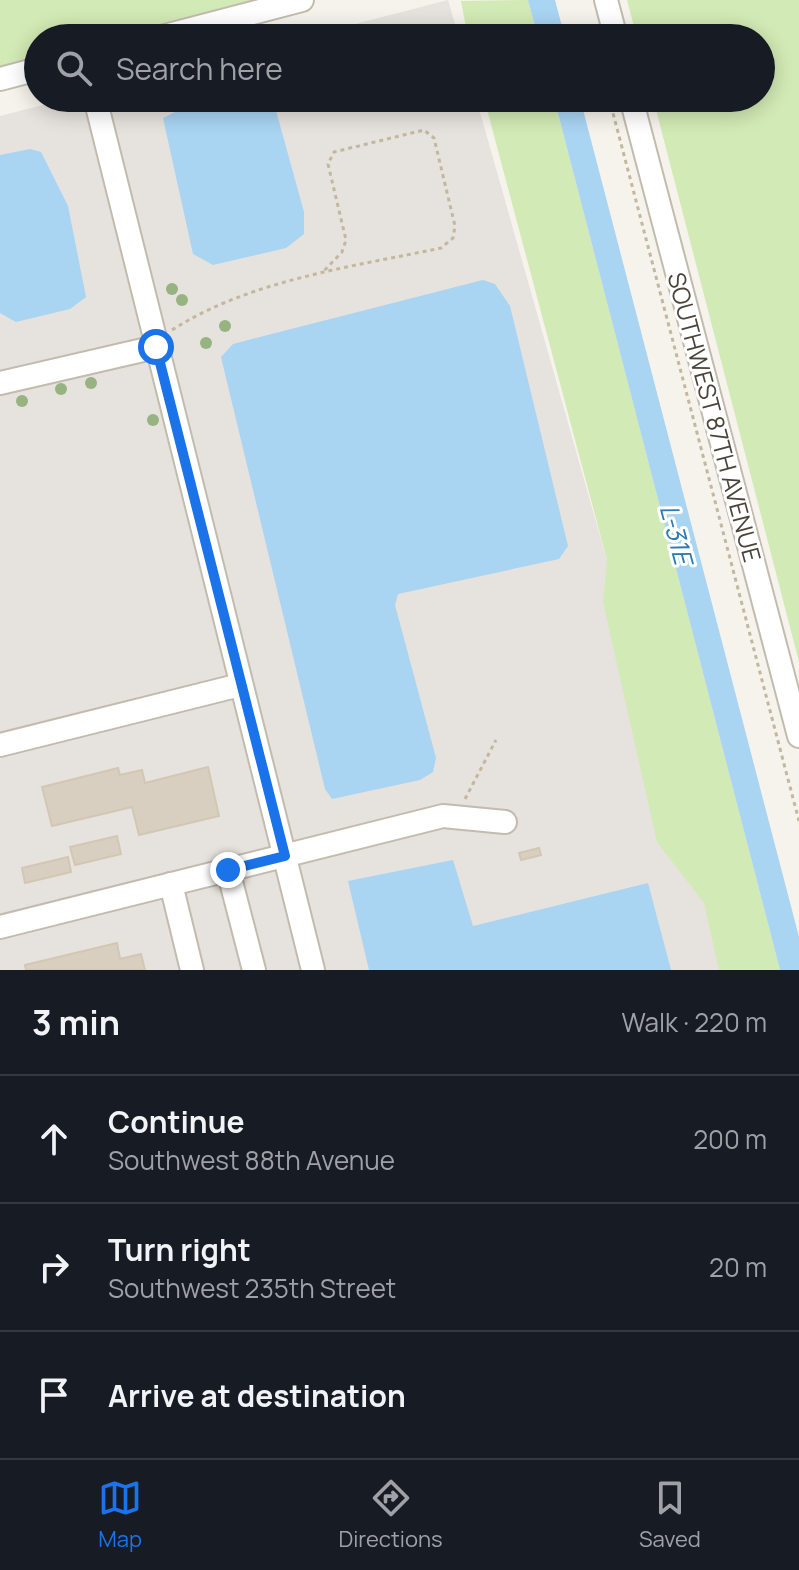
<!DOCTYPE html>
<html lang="en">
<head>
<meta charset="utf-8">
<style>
	:root { --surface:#171b24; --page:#242831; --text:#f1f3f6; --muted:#9ea1a6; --line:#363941; --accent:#1a73e8 }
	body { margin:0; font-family:Manrope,sans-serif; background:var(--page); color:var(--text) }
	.stop { position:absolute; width:24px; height:24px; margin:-18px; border:6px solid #1a73e8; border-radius:50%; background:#fff }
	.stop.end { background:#1a73e8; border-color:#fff; box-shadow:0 2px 8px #0008 }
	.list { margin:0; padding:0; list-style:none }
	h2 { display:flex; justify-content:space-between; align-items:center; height:104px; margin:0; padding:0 32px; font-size:34px }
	h2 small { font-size:26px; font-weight:400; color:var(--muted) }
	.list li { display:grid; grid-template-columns:52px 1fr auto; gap:24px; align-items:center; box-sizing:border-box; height:128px; padding:0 32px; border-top:2px solid var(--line) }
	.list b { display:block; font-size:30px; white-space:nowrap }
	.list p { margin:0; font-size:26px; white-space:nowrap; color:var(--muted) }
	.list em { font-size:26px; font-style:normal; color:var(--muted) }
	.icon { flex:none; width:44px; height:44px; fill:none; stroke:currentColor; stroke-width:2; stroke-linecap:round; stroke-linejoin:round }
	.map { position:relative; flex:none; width:799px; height:970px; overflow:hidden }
	.search { position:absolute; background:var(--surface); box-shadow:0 4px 20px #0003; left:24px; right:24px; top:24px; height:88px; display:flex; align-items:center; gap:20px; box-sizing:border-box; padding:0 28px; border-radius:44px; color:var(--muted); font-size:30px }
	.sheet { height:488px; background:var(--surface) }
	nav { display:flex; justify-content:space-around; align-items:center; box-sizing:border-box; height:112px; border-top:2px solid var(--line); background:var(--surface); font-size:22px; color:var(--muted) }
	nav a { display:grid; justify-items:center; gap:4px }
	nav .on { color:var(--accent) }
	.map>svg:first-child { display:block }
</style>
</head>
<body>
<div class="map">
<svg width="799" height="970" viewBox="0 0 799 970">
	<rect width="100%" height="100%" fill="#f6f3ec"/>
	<g fill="#e6e2dd">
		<path d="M448 0 459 38H301Z"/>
		<path d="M70 98H476L723 970H0V116Z"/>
	</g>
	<g fill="#d2eab5">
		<path d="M0 0H265L121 38H38V60L0 70Z"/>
		<path d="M528 0 538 38H468L461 1Z"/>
		<path d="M627 0H799V662L653 98H761V38H637Z"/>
		<path d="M484 98H554L780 970H719L704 903 657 842 603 602 607 560Z"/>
	</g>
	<g fill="#a9d4f2">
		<path d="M528 0H555L565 38H538Z"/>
		<path d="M222 98H269L275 107 304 212V234L286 248 213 265 193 254 163 118 183 108Z"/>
		<path d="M554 98H580L799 937V970H780Z"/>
		<path d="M30 149 41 152 68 206 86 297 70 309 16 322 0 313V155Z"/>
		<path d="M483 280 495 284 510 306 568 546 559 559 398 594 395 605 436 758 433 772 420 780 332 799 325 789 221 357 233 344Z"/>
		<path d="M453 860 473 926 648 883 671 970H369L348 881Z"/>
	</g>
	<g fill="#d8cfc1" stroke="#d3c7b4" stroke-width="2">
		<path d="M208 767 219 816 139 835 132 807 52 826 42 787 118 768 120 775 142 770 145 783Z"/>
		<path d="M117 836 121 854 75 865 70 847Z"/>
		<path d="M539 848 541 855 521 860 519 853Z"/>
		<path d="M68 857 71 872 25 883 22 868Z"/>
		<path d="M117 943 120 959 141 954 145 970H26L25 965Z"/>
	</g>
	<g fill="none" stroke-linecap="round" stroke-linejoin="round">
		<g stroke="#c2bbae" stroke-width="26">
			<g id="minor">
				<path d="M606 0 616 38"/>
				<path d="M157 38 302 0"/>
				<path d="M0 79 38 69"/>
				<path d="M95 98 313 970"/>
				<path d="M631 98 799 736"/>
				<path d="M0 383 156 347"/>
				<path d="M0 745 240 685"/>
				<path d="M228 870 254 970"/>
				<path d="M171 884 192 970"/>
				<path d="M0 927 443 816 505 822"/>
			</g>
		</g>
		<g stroke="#c4b79f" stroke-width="3" stroke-dasharray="4 4" stroke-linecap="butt">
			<path d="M609 98 799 821"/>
			<path d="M172 330C250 280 351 267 441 248L453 238 455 226 434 138 424 130 334 152 328 164 346 240 342 252 322 273"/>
			<path d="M465 799 496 740"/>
		</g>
		<use href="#minor" stroke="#fff" stroke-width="22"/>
	</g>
	<g fill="#97b381">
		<circle cx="172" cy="289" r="6"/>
		<circle cx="182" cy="300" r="6"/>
		<circle cx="225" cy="326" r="6"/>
		<circle cx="206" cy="343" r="6"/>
		<circle cx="91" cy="383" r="6"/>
		<circle cx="61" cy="389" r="6"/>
		<circle cx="22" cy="401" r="6"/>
		<circle cx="153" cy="420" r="6"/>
	</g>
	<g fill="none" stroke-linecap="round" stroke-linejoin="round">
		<path stroke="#1a73e8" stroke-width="10" d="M156 347 285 856 228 870"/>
	</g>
	<g text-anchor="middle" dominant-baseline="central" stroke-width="6" stroke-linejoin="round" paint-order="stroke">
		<g font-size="24" fill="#4b4439" stroke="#fff">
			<text transform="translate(715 417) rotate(75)">SOUTHWEST 87TH AVENUE</text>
		</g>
		<g font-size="26" font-style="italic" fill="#2e7ab2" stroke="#fff">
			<text transform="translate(677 534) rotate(75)">L-31E</text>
		</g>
	</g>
</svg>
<div class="stop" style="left:156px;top:347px"></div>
<div class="stop end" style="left:228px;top:870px"></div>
<div class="search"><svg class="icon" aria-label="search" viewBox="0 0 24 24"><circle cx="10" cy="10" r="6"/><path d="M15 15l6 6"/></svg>Search here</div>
</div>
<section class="sheet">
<h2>3 min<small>Walk · 220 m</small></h2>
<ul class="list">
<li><svg class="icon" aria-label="ahead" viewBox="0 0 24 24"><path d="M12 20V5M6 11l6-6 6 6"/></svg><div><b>Continue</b><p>Southwest 88th Avenue</p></div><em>200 m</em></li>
<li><svg class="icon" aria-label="right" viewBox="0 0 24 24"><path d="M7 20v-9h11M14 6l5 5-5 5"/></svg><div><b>Turn right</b><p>Southwest 235th Street</p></div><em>20 m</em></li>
<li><svg class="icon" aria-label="arrive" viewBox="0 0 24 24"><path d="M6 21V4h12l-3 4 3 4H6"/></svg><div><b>Arrive at destination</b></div></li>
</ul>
</section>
<nav>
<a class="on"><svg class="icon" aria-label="map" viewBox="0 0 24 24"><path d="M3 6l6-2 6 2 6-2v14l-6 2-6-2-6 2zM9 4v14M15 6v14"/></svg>Map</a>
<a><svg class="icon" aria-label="directions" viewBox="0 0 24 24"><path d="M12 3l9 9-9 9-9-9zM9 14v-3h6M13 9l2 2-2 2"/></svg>Directions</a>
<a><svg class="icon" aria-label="saved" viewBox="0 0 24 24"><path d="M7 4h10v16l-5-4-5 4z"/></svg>Saved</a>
</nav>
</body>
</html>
